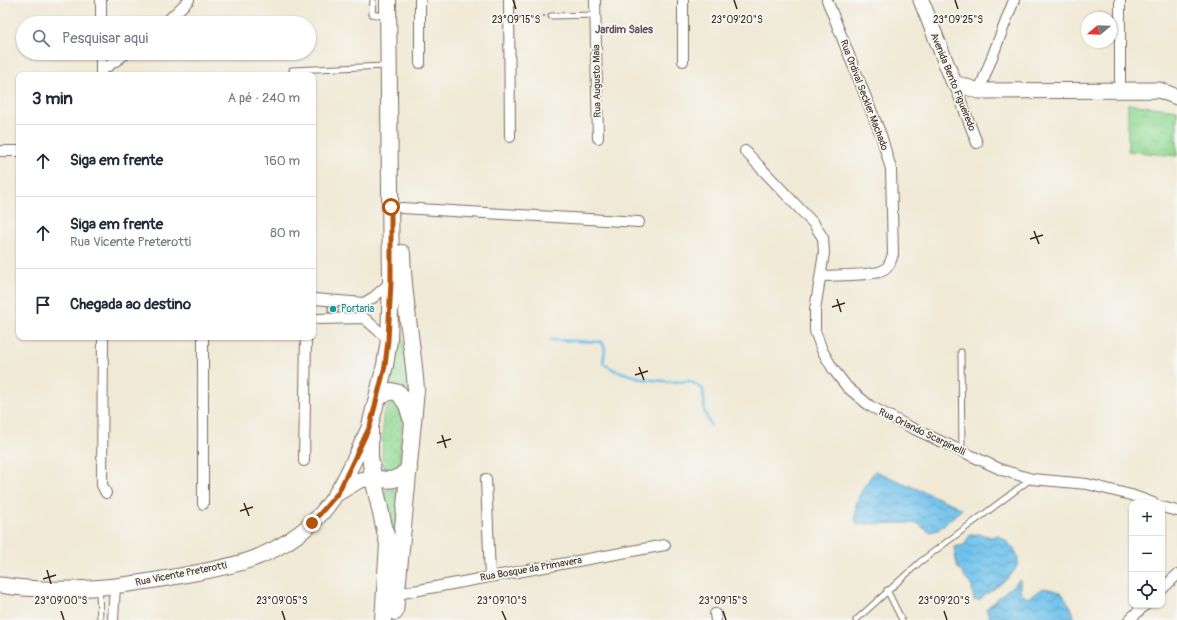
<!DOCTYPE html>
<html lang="pt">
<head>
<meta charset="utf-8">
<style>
	:root { --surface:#fff; --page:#f2f2f3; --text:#1f2937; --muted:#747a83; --line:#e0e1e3 }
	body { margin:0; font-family:Pangolin,sans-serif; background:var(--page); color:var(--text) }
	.controls { position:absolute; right:12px; bottom:12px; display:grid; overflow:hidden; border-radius:8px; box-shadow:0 1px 3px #0004 }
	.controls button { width:36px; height:36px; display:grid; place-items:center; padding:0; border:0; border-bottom:1px solid var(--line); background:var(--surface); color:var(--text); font:20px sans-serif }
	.compass { position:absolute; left:1081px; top:12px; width:36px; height:36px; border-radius:50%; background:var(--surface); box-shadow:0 1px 3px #0004; rotate:251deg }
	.stop { position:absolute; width:12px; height:12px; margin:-9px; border:3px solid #b45309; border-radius:50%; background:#fff }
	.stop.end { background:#b45309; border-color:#fff; box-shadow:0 1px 4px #0008 }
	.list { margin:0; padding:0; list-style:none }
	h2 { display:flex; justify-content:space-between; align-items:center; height:52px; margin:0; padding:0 16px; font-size:17px }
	h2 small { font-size:13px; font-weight:400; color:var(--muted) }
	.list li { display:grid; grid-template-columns:26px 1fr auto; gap:12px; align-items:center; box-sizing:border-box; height:72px; padding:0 16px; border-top:1px solid var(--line) }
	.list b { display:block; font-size:15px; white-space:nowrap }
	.list p { margin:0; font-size:13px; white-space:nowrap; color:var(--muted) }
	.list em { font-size:13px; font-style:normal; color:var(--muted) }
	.icon { flex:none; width:22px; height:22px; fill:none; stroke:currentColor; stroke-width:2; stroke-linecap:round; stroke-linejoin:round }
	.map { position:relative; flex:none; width:1177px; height:620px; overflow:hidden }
	.search { position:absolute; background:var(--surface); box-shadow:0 1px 3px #0004; left:16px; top:16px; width:300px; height:44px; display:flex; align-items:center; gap:10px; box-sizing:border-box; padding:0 14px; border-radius:22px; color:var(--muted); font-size:15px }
	.panel { position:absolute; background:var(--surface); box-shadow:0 1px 3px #0004; left:16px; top:72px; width:300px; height:268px; border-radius:8px }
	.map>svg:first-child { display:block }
</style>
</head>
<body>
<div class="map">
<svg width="1177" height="620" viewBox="0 0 1177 620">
	<defs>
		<pattern id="grass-dots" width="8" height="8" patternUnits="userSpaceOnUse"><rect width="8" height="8" fill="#92da94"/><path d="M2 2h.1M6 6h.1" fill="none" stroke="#7fbb7f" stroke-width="1.8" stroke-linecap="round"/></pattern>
		<pattern id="park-crowns" width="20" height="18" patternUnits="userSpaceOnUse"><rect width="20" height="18" fill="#92da94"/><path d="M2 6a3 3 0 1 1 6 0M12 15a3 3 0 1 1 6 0" fill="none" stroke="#7fbb7f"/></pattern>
		<pattern id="water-waves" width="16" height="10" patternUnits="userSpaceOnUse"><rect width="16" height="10" fill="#70c2ec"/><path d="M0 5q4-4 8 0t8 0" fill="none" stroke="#5d9ebf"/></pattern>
	</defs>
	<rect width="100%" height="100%" fill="#f6f6f2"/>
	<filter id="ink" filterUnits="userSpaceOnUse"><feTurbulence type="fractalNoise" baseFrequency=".025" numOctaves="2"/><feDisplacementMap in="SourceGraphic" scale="8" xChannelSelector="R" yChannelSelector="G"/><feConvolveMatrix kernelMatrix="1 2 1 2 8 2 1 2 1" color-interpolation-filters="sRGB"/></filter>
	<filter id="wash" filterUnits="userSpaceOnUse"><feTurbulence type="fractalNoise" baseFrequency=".012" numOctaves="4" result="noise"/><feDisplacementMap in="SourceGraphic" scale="16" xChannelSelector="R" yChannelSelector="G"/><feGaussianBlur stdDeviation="0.9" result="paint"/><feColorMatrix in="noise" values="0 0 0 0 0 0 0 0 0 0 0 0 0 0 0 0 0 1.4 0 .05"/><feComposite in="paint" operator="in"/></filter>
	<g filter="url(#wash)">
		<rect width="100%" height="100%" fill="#f0e9d5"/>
		<g fill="url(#grass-dots)" stroke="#668259">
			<path d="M400 317 410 390 401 385H389L397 353Z"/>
			<path d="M397 402 403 413 399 471 389 474 382 471 383 414 389 405Z"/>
			<path d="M401 488 395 545 384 491Z"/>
		</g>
		<path fill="url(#park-crowns)" stroke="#668259" d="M1128 104 1177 110V156L1128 151Z"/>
		<g fill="url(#water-waves)" stroke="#567685">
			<path d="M875 471 955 505 962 509 938 530 929 532 917 523 857 524C850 505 864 486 875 471Z"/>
			<path d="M979 534 991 537 998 535C1041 564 1005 579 979 600H974L972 587 957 566 954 547 964 545 970 535Z"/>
			<path d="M1020 579V591L1027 598 1044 588 1061 592 1071 607 1075 620H991L986 609Z"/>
		</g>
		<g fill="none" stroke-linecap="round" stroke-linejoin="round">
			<path stroke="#70c2ec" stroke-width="2.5" d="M551 340 602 342 605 349 603 363 614 370 644 379 673 382 690 381 703 389 705 413 711 426"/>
		</g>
		<g id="blocks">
			<rect fill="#b89dd6" x="328" y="307" width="10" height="5"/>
		</g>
	</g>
	<g filter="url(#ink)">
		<use href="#blocks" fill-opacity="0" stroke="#7a6d5e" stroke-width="1"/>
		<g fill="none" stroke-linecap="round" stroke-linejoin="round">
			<g stroke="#7a6d5e" stroke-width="7">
				<g id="lane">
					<path d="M373 0 372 14 387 17"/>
					<path d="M551 16 596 15"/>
					<path d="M292 70 386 66"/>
					<path d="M961 352 962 452"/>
					<path d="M99 589 100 620"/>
					<path d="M887 590 902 620"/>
					<path d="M856 620 920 562 1031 479"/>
				</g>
			</g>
			<g stroke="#7a6d5e" stroke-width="12">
				<g id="street">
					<path d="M101 0V23"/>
					<path d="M420 0V63"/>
					<path d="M509 0 510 137"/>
					<path d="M595 0 598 138"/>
					<path d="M683 0V61"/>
					<path d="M165 23 189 0"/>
					<path d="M101 53V75"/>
					<path d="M101 71 127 53"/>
					<path d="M954 83 977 143"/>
					<path d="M1120 90V0"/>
					<path d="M979 91 1014 0"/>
					<path d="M0 151H19"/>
					<path d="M745 151 814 224 823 238 824 253 815 310V331L822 350 833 369 847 387 870 406 910 427 1002 470 1032 479 1087 484 1131 495 1153 503"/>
					<path d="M402 208 639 222"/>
					<path d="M822 276C834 275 875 276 884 270 890 266 891 260 893 254L891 169 881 135 827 0"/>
					<path d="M314 299 364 303 374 297 391 282"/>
					<path d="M318 319 364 318 389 340"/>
					<path d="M103 337 102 485 106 493"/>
					<path d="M203 337V504"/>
					<path d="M304 461 306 337"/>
					<path d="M486 479 490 576"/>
					<path d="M1162 507 1177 511"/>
					<path d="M1162 589 1177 575"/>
					<path d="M397 594 665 545"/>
					<path d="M715 614 716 620"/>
					<path d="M113 620 115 586"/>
					<path d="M1129 620 1145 605"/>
				</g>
			</g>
			<g stroke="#7a6d5e" stroke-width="17">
				<g id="secondary">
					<path d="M921 0 954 83 979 91 1159 90 1177 97"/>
					<path d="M338 493 360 480 373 478"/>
					<path d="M0 585C63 595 127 586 190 574 211 570 240 565 260 556 279 548 295 538 311 524 340 498 353 461 370 426"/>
				</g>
			</g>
			<g stroke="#7a6d5e" stroke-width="18">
				<g id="primary">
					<path d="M377 398 391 391 399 393 407 405 411 418"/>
					<path d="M373 478C391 481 395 482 409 469"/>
					<path d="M395 612 416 390C413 344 403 299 402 253"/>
					<path d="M383 620 388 544 373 478 370 456V426L385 365 389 340 391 282 388 0"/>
				</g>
			</g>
			<path stroke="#7a6d5e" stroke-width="1.5" stroke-dasharray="3 3" stroke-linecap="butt" d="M519 16H545"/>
			<use href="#lane" stroke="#fff" stroke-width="5"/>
			<use href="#street" stroke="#fff" stroke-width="10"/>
			<use href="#secondary" stroke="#fff" stroke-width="15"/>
			<use href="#primary" stroke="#fff" stroke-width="16"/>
		</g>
	</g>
	<g fill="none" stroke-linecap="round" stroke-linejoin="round" filter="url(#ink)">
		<path stroke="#b45309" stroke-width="5" d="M312 523 338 493 370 426 385 366 388 340 391 282V207"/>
	</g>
	<path fill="none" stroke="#3b2a1e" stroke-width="1.5" d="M513 0 516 9M734 0 737 9M955 0 958 9M1034 231 1039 244M1030 239 1043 235M837 299 841 312M832 307 845 303M639 367 644 380M635 375 648 371M442 435 446 448M437 443 451 439M244 503 249 516M240 511 253 507M47 570 51 584M43 579 56 575M61 611 64 620M282 611 285 620M502 611 506 620M723 611 726 620M944 611 947 620"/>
	<circle fill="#0f9aa8" stroke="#f6f6f2" stroke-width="1.5" cx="333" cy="309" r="4"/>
	<g text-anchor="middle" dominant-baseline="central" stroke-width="3.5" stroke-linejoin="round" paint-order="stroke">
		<g font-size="10" fill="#3b2a1e" stroke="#f6f6f2">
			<text transform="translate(597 81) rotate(-91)">Rua Augusto Maia</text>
			<text transform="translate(953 82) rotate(68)">Avenida Bento Figueiredo</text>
			<text transform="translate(864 95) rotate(69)">Rua Ordival Seckler Machado</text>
			<text transform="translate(922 432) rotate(26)">Rua Orlando Scarpinelli</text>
			<text transform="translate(531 569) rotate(-10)">Rua Bosque da Primavera</text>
			<text transform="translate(181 574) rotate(-11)">Rua Vicente Preterotti</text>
		</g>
		<g font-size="10" fill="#0d838f" stroke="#f6f6f2" text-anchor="start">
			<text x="341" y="309">Portaria</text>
		</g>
		<g font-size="11" font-weight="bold" fill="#67525e" stroke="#f6f6f2">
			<text x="624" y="29">Jardim Sales</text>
		</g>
	</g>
	<g font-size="10" text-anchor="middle" fill="#3b2a1e" stroke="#f6f6f2" stroke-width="3.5" stroke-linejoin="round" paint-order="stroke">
		<text x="516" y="23">23°09'15"S</text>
		<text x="737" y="23">23°09'20"S</text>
		<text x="958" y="23">23°09'25"S</text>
		<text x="61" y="604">23°09'00"S</text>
		<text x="282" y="604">23°09'05"S</text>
		<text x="502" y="604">23°09'10"S</text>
		<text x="723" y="604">23°09'15"S</text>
		<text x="944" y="604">23°09'20"S</text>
	</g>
</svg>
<div class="controls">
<button>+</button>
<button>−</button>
<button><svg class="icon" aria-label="locate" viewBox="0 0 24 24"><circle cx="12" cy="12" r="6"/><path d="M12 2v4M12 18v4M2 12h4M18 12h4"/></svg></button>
</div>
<svg class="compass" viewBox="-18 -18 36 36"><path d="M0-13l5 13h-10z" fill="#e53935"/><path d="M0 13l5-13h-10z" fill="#747a83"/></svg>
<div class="stop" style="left:391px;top:207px"></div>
<div class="stop end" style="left:312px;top:523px"></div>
<div class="search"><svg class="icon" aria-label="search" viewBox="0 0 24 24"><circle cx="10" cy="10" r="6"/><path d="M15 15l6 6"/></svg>Pesquisar aqui</div>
<section class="panel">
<h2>3 min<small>A pé · 240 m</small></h2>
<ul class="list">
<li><svg class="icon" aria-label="ahead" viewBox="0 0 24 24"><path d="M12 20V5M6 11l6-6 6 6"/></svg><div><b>Siga em frente</b></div><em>160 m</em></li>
<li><svg class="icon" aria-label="ahead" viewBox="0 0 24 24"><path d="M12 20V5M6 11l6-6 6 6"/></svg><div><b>Siga em frente</b><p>Rua Vicente Preterotti</p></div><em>80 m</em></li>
<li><svg class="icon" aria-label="arrive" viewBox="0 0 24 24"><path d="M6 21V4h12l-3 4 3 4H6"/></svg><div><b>Chegada ao destino</b></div></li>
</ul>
</section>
</div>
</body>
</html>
